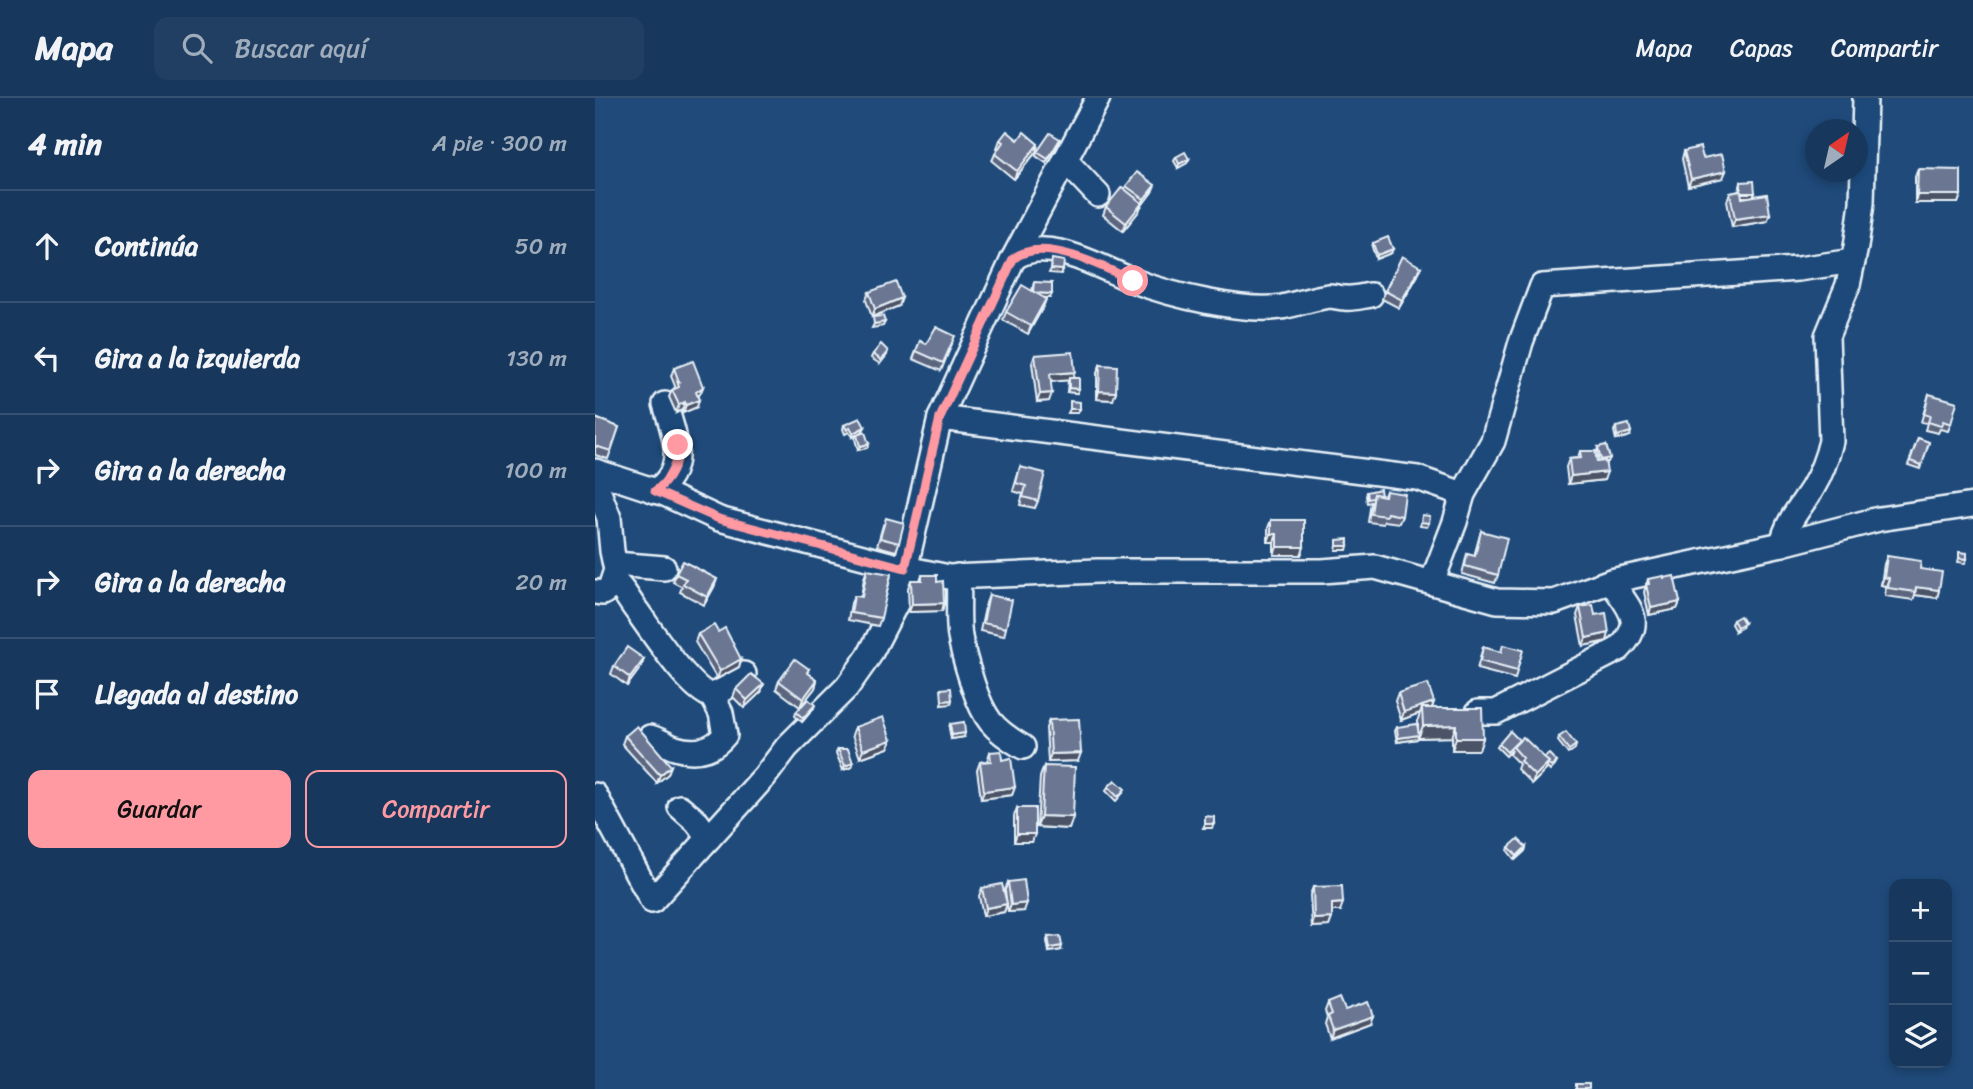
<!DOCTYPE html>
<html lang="es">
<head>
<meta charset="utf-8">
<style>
	:root { --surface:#17385c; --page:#203f62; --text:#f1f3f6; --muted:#9eacbb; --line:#365272; --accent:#ff9aa2 }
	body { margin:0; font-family:Sriracha,sans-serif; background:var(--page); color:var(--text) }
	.controls { position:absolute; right:21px; bottom:21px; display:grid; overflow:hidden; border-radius:14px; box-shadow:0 4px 10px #0003 }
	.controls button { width:63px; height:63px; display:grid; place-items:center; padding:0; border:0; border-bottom:2px solid var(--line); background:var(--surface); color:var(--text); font:35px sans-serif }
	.compass { position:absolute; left:1210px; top:21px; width:63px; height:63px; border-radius:50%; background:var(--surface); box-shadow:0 4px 10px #0003; rotate:34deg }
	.stop { position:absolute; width:21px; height:21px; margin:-16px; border:5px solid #ff9aa2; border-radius:50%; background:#fff }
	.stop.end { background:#ff9aa2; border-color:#fff; box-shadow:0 2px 7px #0008 }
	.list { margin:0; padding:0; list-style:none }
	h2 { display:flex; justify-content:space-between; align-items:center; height:91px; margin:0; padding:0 28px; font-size:30px }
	h2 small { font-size:23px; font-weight:400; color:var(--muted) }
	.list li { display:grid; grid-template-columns:46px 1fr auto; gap:21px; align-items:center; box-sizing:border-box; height:112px; padding:0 28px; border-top:2px solid var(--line) }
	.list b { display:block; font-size:26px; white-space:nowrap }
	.list em { font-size:23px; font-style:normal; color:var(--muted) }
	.actions { display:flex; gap:14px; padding:21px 28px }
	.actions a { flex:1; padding:16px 0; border:2px solid var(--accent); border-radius:14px; text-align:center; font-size:24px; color:var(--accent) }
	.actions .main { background:var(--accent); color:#111 }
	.icon { flex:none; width:38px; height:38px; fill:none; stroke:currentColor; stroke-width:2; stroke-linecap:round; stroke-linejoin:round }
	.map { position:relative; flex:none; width:1378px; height:991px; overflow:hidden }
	header { display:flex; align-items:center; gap:42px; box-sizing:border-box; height:98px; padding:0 35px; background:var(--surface); border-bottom:2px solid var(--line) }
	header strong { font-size:33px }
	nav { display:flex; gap:38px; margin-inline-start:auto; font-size:24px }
	.search { width:490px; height:63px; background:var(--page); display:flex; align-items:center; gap:18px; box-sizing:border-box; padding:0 24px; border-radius:14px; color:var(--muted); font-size:26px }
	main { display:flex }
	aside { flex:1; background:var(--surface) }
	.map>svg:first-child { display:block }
</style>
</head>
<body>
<header>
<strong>Mapa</strong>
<div class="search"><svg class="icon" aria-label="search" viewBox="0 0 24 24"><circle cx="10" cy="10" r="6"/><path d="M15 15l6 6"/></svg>Buscar aquí</div>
<nav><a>Mapa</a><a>Capas</a><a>Compartir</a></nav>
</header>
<main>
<aside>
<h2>4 min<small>A pie · 300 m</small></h2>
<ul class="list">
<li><svg class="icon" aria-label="ahead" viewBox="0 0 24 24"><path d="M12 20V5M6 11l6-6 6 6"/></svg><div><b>Continúa</b></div><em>50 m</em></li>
<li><svg class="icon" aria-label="left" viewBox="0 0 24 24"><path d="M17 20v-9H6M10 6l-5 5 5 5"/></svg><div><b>Gira a la izquierda</b></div><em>130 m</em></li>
<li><svg class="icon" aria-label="right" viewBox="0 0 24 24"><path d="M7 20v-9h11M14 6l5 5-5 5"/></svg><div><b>Gira a la derecha</b></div><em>100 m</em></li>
<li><svg class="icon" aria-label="right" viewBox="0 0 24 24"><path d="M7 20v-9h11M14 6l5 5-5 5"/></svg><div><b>Gira a la derecha</b></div><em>20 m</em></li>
<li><svg class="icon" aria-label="arrive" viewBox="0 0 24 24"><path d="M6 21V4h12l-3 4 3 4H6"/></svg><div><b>Llegada al destino</b></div></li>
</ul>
<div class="actions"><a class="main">Guardar</a><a>Compartir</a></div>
</aside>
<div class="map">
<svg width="1378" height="991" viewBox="0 0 1378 991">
	<rect width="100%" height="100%" fill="#1f4a7a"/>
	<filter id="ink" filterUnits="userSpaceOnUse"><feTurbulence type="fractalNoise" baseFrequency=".0143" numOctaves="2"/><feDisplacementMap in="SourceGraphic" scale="14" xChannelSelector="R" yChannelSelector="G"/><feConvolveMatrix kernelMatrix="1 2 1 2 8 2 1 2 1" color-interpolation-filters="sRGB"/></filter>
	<g filter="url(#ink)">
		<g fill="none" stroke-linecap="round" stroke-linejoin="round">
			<g stroke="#e8f1f8" stroke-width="28">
				<g id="minor">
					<path d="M470 62 503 97"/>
					<path d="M418 161C449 135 508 171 539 183 575 197 649 215 687 209 702 206 718 200 734 198 740 198 744 200 750 200 758 201 768 198 776 197"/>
					<path d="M345 320 822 380 868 396"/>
					<path d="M0 373 70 396 124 421 310 470 354 479 503 473H727L780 469 902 503 959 504 1016 483 1187 446 1284 421 1378 407"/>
					<path d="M0 384 14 420 17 453 21 472 15 490 8 495 0 494"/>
					<path d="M60 393C94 371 79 336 70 306"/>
					<path d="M1187 446C1192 423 1205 410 1217 391 1226 376 1232 360 1236 343L1232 238 1253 187 1261 149 1267 105 1270 0"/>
					<path d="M20 466 69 470"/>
					<path d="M363 478C365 498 362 519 365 539 368 556 373 571 378 587 389 620 397 631 428 649"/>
					<path d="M19 483C29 491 34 503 42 513 57 534 95 592 117 598L145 581 149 576"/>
					<path d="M837 484 860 424 868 396 898 343 926 244 947 188 1203 171 1258 163"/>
					<path d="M883 614H901L1024 551C1052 523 1033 510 1016 483"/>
					<path d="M55 639C63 641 71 647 80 650 100 656 117 653 130 637L126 615 117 598"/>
					<path d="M0 697 57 803 170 678 192 649 252 589 274 558 303 502 345 320 418 161 503 0"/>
					<path d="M85 709 102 724 114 740"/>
				</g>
			</g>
			<use href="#minor" stroke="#1f4a7a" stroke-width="23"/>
		</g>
		<g fill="#5c657e" stroke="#e8f1f8" stroke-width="2">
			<path d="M405 42 443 46 441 54 419 81 397 63 400 56 404 51 402 50Z"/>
			<path d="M464 45 451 65 441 58 442 54Z"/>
			<path d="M1089 53 1108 60 1128 80 1093 88 1087 61Z"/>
			<path d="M581 59 594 61 592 65 583 70 579 63Z"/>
			<path d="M1323 71 1366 97 1363 105H1320V79Z"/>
			<path d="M1146 84 1175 116 1172 123 1137 129 1132 103 1135 95 1144 93Z"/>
			<path d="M531 88 557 94 546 108 544 113 528 133 508 117 511 109 530 91Z"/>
			<path d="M778 145 796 155 781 161 777 149Z"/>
			<path d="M826 169 823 177 804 210 787 201 790 193Z"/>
			<path d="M439 184 455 200H448L451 201 448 209 433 236 408 222 411 214 437 193Z"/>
			<path d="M274 194 304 208 277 219 271 202Z"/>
			<path d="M325 243 331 246H357L346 273 318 261Z"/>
			<path d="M293 253 292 257 285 266 276 260 278 256Z"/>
			<path d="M440 257 477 280 482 295 472 294 473 282 456 284 454 303 442 304 437 265Z"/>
			<path d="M505 267 518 302 502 301V275Z"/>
			<path d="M79 270 108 289 105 296 103 298 102 309 88 315 87 312 81 315 74 299 77 292 79 291 80 288 76 278Z"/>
			<path d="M1334 296 1356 326 1353 333 1345 331 1343 335 1330 332 1332 325 1326 324Z"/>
			<path d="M0 320 24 329 13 361 0 357Z"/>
			<path d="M249 327 268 333 263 336 274 346 272 350 263 352 260 341 261 337 257 339 254 334 250 336 248 331Z"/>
			<path d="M1021 329 1035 338 1021 342 1019 333Z"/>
			<path d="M1323 340 1334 344 1325 371 1313 367Z"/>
			<path d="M1003 349 1015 360 1013 364H1011L1009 382 973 386 971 369 974 361 983 360 985 353 1002 364H1004L1002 353Z"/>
			<path d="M425 369 443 403 440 410 425 407 428 396 418 393Z"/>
			<path d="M791 393 807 418 804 425 789 423 788 426 773 424 776 404 772 405 771 398 772 394 789 398Z"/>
			<path d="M676 422 709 449 706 457H679V444H673V430Z"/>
			<path d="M288 427 304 445 301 453 282 448Z"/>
			<path d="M886 433 903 477 900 485 867 476 872 456 879 458Z"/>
			<path d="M1292 458 1325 471 1344 492 1342 500 1320 497 1318 502 1290 498 1291 488 1286 487 1289 466Z"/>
			<path d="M272 472 286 520 283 528 253 522 256 505 259 498 266 499 269 480Z"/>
			<path d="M81 476 122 481 119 489 109 507 85 494 87 489 78 484Z"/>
			<path d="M327 477 342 484 349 505 347 513 314 514 313 490 316 482H325Z"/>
			<path d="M1069 480 1085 504 1082 511 1054 517 1049 494 1053 481Z"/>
			<path d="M394 497 411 530 409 538 385 533 391 505Z"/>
			<path d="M985 509 1000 517 1012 543 988 548 982 517Z"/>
			<path d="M1138 522 1147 529 1140 533 1136 526Z"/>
			<path d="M123 534 146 561 144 569 122 581 100 544 103 536Z"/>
			<path d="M888 549 922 573 920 581 882 571Z"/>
			<path d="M49 561 46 569 32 588 16 576 19 568Z"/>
			<path d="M214 571 213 575 222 582 220 590 205 609 181 591 184 583Z"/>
			<path d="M141 591 166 594 149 610 138 599Z"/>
			<path d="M803 595 839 604 837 610 888 640 884 652H857V639L823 640V638L822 641 802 644 800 633 802 629 823 632V621L825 615 806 622 800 603Z"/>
			<path d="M218 611 207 624 200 618 201 614Z"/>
			<path d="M454 622 483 663 453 664 451 630Z"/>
			<path d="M355 626 369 639 356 641 354 630Z"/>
			<path d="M260 629 296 642 293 650 265 660 257 637Z"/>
			<path d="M30 638 73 676 62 685 27 646Z"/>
			<path d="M964 639 981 647 980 651 973 656 963 643Z"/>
			<path d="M924 642 949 660 962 664 960 668 955 673 952 670 951 672 937 686 922 671 924 666 915 657 917 652 911 658 902 649 904 646Z"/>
			<path d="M243 651 258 665 257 669 248 672 241 655Z"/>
			<path d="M395 654 420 689 417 697 386 701 382 672 385 664 392 663Z"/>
			<path d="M449 668 478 719 474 731 442 729 445 679Z"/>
			<path d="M513 689 528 695 521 703 511 693Z"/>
			<path d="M422 710 437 744H419V718Z"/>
			<path d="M914 749H931L930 753 920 762 913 753Z"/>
			<path d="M413 784 429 813 413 814 410 792Z"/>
			<path d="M718 789 745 813H737V820L734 828 717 829 715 797Z"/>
			<path d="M387 790 412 806 409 814 388 818 384 798Z"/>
			<path d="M453 839 466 852 454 854 452 843Z"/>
			<path d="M733 905 750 912 775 925 735 940 730 926 732 919 730 913Z"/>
		</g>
		<g fill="#4b5366" stroke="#e8f1f8" stroke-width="2">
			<path d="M443 46 441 54 419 81 422 73Z"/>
			<path d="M594 61 592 65 583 70 584 66Z"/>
			<path d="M1131 73 1128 80 1093 88 1096 81Z"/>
			<path d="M560 87 557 94 546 109 549 101Z"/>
			<path d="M1145 95H1160L1158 99H1144Z"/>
			<path d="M1322 97H1366L1363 105H1320Z"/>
			<path d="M547 105 544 113 528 133 531 125Z"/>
			<path d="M1175 116 1172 123 1137 129 1140 121Z"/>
			<path d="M798 151 796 155 781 161 782 157Z"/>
			<path d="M826 169 823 177 804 210 807 202Z"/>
			<path d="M456 171 468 172 466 176 454 175Z"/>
			<path d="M438 195 457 196 455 200 437 199Z"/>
			<path d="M307 200 304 208 277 219 280 211Z"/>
			<path d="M451 201 448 209 433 236 436 228Z"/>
			<path d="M290 224 288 228 277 230 279 226Z"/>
			<path d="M480 274 477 282 452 284 455 276Z"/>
			<path d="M108 289 105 296 98 302 101 294Z"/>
			<path d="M474 290 484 291 482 295 472 294Z"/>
			<path d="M504 293 521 294 518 302 502 301Z"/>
			<path d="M457 295 454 303 442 304 445 296Z"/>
			<path d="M104 302 102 309 88 315 91 307Z"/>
			<path d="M90 304 87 312 81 315 84 307Z"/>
			<path d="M475 311H485L483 315H473Z"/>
			<path d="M270 329 268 333 257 339 258 335Z"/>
			<path d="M1036 334 1035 338 1021 342 1022 338Z"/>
			<path d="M274 346 272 350 263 352 265 348Z"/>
			<path d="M1012 374 1009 382 973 386 976 378Z"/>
			<path d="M826 424 834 425 832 429 825 428Z"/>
			<path d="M676 436H682L679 444H673Z"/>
			<path d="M742 448H753L752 452H741Z"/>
			<path d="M682 449H709L706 457H679Z"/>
			<path d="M1364 460 1372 461 1370 465 1363 464Z"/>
			<path d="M1289 479 1294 480 1291 488 1286 487Z"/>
			<path d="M122 481 119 489 109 507 112 499Z"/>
			<path d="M1321 489 1344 492 1342 500 1320 497Z"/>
			<path d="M1085 504 1082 511 1054 517 1056 510Z"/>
			<path d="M349 505 347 513 314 514 317 506Z"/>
			<path d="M1149 525 1147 529 1140 533 1142 529Z"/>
			<path d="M1014 535 1012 543 988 548 991 540Z"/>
			<path d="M49 561 46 569 32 588 35 580Z"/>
			<path d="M146 561 144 569 122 581 125 573Z"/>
			<path d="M222 582 220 590 205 609 208 601Z"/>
			<path d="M169 586 166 594 149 610 152 602Z"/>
			<path d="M357 602 356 606 346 607 347 603Z"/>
			<path d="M839 604 836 612 827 610 825 615 806 622 809 614Z"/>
			<path d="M220 607 218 611 207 624 208 620Z"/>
			<path d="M861 627 857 639 823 640 828 628Z"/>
			<path d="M370 635 369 639 356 641 357 637Z"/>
			<path d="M824 637 822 641 802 644 803 640Z"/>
			<path d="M861 640H888L884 652H857Z"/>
			<path d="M296 642 293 650 265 660 268 652Z"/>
			<path d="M486 655 483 663 453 664 456 656Z"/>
			<path d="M954 664 951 672 937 686 940 678Z"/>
			<path d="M258 665 257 669 248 672 250 668Z"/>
			<path d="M76 668 73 676 62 685 65 677Z"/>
			<path d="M420 689 417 697 386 701 389 693Z"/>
			<path d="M446 718 478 719 474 731 442 729Z"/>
			<path d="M610 726H619L617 730H608Z"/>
			<path d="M422 736H440L437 744H419Z"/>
			<path d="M931 749 930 753 920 762 922 758Z"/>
			<path d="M432 805 429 813 413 814 416 807Z"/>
			<path d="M748 805 745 813H734L737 806Z"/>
			<path d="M412 806 409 814 388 818 391 810Z"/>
			<path d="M737 820 734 828 717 829 719 821Z"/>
			<path d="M467 848 466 852 454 854 455 850Z"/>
			<path d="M778 918 775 925 735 940 738 932Z"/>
		</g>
		<g fill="#6b7692" stroke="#e8f1f8" stroke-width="2">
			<path d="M412 33 423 42 429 34 443 46 422 73 400 56 408 44 405 42Z"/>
			<path d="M455 35 465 41 453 61 442 54Z"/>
			<path d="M1105 49 1108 60 1127 56 1131 73 1096 81 1089 53Z"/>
			<path d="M590 54 594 61 584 66 581 59Z"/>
			<path d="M1323 71 1366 72V97H1322Z"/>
			<path d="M542 74 560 87 549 101 531 88Z"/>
			<path d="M1159 83 1160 95H1146V84Z"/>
			<path d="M527 89 547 105 531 125 511 109Z"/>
			<path d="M1146 93 1147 100 1172 96 1175 116 1140 121 1135 95Z"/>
			<path d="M793 139 798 151 782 157 778 145Z"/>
			<path d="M807 158 826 169 807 202 790 193Z"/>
			<path d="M457 161 469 163 468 172 456 171Z"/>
			<path d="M301 184 307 200 280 211 274 194Z"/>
			<path d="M439 184 457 185V196L441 195 438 194Z"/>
			<path d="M427 187 451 201 436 228 411 214Z"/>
			<path d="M288 218 290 224 279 226 278 219Z"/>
			<path d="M341 229 360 238 348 265 321 253 325 243 331 246Z"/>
			<path d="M286 246 293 253 286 262 278 256Z"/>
			<path d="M478 254 480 274 455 276 457 295 445 296 440 257Z"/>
			<path d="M98 263 108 289 101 294 104 302 91 307 90 304 84 307 77 292 84 289 82 283 84 284 79 270Z"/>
			<path d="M505 267 522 268 521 294 504 293Z"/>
			<path d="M474 280H484V291L474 290Z"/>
			<path d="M1334 296 1362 304 1356 326 1348 323 1346 328 1333 324 1335 318 1329 316Z"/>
			<path d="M475 303 485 304V311H475Z"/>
			<path d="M0 320 24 329 16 353 0 348Z"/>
			<path d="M265 320 270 329 258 335 255 330 252 332 249 327Z"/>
			<path d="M1034 326 1036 334 1022 338 1021 329Z"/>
			<path d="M270 334 274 346 265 348 262 337Z"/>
			<path d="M1323 340 1334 344 1327 367 1315 363Z"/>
			<path d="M1011 347 1015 360 1006 362 1003 349Z"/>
			<path d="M985 353H1000L1002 364 1010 363 1012 374 976 378 974 361 986 360Z"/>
			<path d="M425 369 450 375 443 403 428 399 431 388 421 385Z"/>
			<path d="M785 391 786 398 779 396 778 400 773 401 772 394Z"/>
			<path d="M791 393 810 396 807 418 792 415 791 418 776 416 779 396 790 398Z"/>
			<path d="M827 417 835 418 834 425 826 424Z"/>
			<path d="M291 420 309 425 304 445 285 440Z"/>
			<path d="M676 422H709V449H682V436H676Z"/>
			<path d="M886 433 912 440 903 477 870 468 872 456 880 458Z"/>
			<path d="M753 441V448H742V442Z"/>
			<path d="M1364 454 1372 455V461L1364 460Z"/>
			<path d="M1292 458 1326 463 1325 471 1347 474 1344 492 1321 489 1320 494 1293 490 1294 480 1289 479Z"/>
			<path d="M88 463 122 481 112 499 88 486 91 481 81 476Z"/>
			<path d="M272 472 296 476 286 520 256 515 259 498 267 499Z"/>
			<path d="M327 477H342V484L348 483 349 505 317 506 316 482H327Z"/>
			<path d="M1069 478V480L1079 478 1085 504 1056 510 1051 486H1054L1053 481Z"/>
			<path d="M394 497 417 502 411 530 388 525Z"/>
			<path d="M998 507 1000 517 1011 515 1014 535 991 540 985 509Z"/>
			<path d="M1145 518 1149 525 1142 529 1138 522Z"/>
			<path d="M119 527 123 534 130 530 146 561 125 573 103 536Z"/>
			<path d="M908 547 928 552 922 573 885 563 888 549 906 554Z"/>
			<path d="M32 549 49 561 35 580 19 568Z"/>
			<path d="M200 561 214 571 212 574 222 582 208 601 184 583Z"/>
			<path d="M156 576 169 586 152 602 141 591Z"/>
			<path d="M833 586 839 604 809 614 803 595Z"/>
			<path d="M356 590 357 602 347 603 346 591Z"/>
			<path d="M213 601 220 607 208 620 201 614Z"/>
			<path d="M827 610H887L888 640H861V627L828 628Z"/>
			<path d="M288 619 296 642 268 652 260 629Z"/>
			<path d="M484 621 486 655 456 656 454 622Z"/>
			<path d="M369 624 370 635 357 637 355 626Z"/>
			<path d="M822 626 824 637 803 640 802 629Z"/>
			<path d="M42 628 76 668 65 677 30 638Z"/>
			<path d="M915 633 924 642 912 654 904 646Z"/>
			<path d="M971 634 981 647 974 652 964 639Z"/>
			<path d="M928 639 954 664 940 678 925 663 928 660 918 649Z"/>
			<path d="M243 651H253L258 665 250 668Z"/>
			<path d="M406 653 407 662 416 660 420 689 389 693 385 664 396 663 395 654Z"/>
			<path d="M954 656 962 664 956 669 953 666 954 664 949 660Z"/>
			<path d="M449 668 480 669 478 719 446 718Z"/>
			<path d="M520 682 530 691 523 699 513 689Z"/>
			<rect x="422" y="710" width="18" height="26"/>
			<path d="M610 718 619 719V726H610Z"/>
			<path d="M923 741 931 749 922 758 914 749Z"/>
			<path d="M429 782 432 805 416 807 413 784Z"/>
			<path d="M407 786 412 806 391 810 387 790Z"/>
			<path d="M747 788 748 805 737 806V820L719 821 718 789Z"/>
			<path d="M465 838 467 848 455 850 453 839Z"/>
			<path d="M745 900 750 912 773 904 778 918 738 932 733 918 737 916 733 905Z"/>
			<rect x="981" y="986" width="13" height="5"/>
		</g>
	</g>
	<g fill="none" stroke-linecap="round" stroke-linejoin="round" filter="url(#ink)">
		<path stroke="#ff9aa2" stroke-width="9" d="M83 347C83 364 75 383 60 393L124 421 310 470 345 320 418 161C446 137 510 169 538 183"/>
	</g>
</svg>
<div class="controls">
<button>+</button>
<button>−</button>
<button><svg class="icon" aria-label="layers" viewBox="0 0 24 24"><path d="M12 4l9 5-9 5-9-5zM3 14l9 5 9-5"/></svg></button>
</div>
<svg class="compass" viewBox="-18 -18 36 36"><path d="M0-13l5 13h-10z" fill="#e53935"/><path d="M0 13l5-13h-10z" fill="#9eacbb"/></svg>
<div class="stop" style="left:538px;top:183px"></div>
<div class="stop end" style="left:83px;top:347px"></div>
</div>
</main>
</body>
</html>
